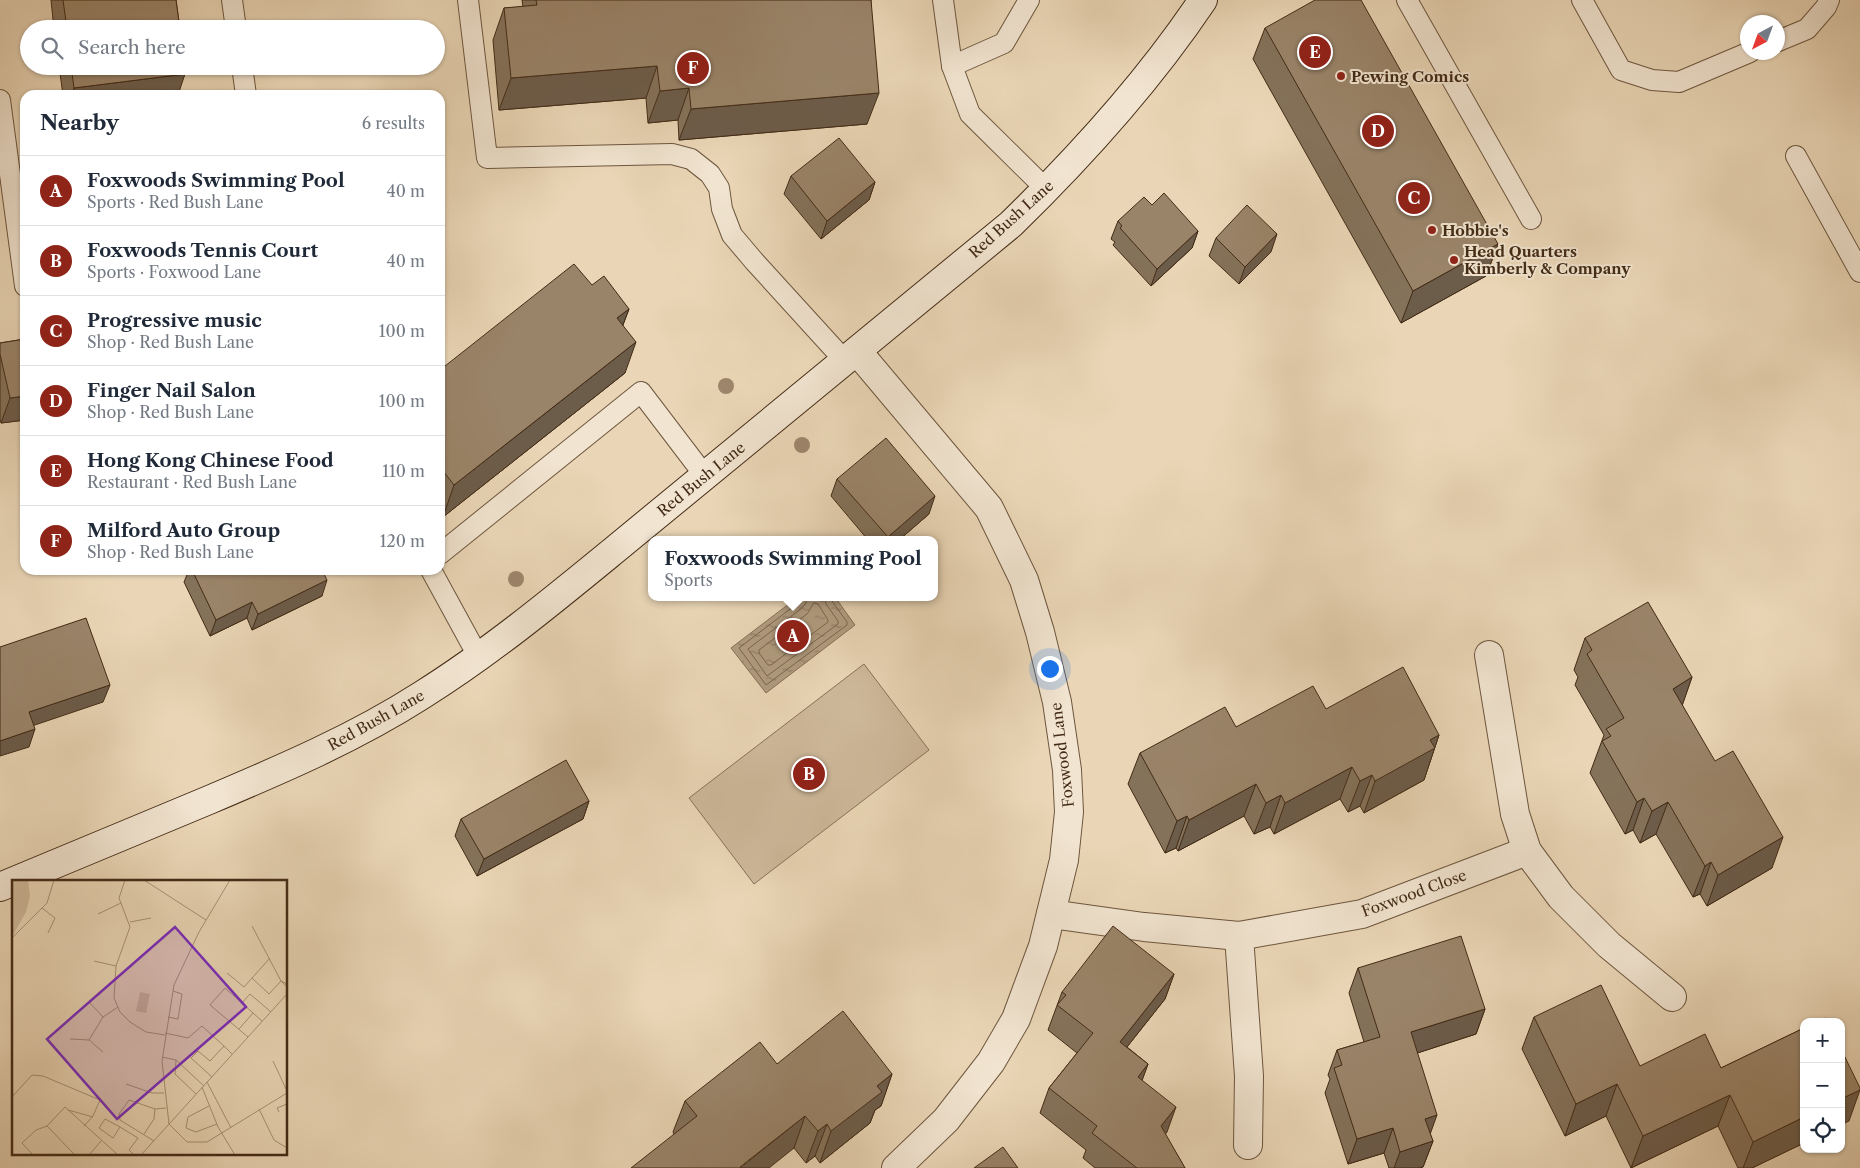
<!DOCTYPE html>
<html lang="en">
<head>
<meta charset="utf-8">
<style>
	:root { --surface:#fff; --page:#f2f2f3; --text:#1f2937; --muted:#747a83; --line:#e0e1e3; --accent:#8f2418 }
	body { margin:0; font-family:"Libre Caslon Text",serif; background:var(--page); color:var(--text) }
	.controls { position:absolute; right:15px; bottom:15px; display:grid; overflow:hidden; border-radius:10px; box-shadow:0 1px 4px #0004 }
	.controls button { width:45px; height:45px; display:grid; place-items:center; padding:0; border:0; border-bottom:1px solid var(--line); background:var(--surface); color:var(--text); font:25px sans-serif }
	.compass { position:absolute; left:1740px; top:15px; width:45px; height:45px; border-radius:50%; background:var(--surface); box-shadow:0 1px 4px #0004; rotate:221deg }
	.you { position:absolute; left:1049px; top:668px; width:18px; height:18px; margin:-12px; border:4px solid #fff; border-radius:50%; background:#1a73e8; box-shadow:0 0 0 8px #1a73e833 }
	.badge { display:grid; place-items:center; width:32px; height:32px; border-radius:50%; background:var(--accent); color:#fff; font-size:16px; font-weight:700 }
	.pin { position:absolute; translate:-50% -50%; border:2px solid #fff; box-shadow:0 1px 5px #0006 }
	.popup { position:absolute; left:648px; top:536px; width:290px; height:65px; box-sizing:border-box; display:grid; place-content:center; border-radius:10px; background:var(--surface); filter:drop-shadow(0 1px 4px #0005); font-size:16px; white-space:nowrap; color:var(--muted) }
	.popup b { font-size:19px; color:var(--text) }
	.popup::after { content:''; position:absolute; left:50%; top:100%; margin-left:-10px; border:10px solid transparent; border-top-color:var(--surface) }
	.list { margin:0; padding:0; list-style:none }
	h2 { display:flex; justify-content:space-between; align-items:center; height:65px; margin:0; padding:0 20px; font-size:21px }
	h2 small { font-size:16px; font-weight:400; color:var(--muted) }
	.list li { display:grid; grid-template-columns:32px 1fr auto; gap:15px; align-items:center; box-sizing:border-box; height:70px; padding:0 20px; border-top:1px solid var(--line) }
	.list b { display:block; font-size:19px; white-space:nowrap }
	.list p { margin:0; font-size:16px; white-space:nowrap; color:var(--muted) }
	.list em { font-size:16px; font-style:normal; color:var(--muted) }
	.icon { flex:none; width:28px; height:28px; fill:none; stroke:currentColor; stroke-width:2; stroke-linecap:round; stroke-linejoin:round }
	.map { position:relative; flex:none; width:1860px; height:1168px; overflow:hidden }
	.search { position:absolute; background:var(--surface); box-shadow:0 1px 4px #0004; left:20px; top:20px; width:425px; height:55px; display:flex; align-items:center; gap:12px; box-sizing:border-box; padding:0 18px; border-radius:28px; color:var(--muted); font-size:19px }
	.panel { position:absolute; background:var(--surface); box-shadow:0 1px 4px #0004; left:20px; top:90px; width:425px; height:485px; border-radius:15px }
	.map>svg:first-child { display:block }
</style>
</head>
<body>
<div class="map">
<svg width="1860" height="1168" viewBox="0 0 1860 1168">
	<defs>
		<pattern id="water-ripples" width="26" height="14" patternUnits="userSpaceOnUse" patternTransform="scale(1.25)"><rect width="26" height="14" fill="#b19c80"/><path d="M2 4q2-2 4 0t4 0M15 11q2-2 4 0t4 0" fill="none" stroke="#927f68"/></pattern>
	</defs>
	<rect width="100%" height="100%" fill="#ead6b6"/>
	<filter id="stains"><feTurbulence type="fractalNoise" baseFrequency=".004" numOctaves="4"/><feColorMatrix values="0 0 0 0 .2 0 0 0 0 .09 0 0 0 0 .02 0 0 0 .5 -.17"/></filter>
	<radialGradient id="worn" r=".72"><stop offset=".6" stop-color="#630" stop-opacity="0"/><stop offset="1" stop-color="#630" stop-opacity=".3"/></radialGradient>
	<path fill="#ceb99b" stroke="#887258" d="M864 664 929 750 754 884 689 798Z"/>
	<path fill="url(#water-ripples)" stroke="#856f56" d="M798 597H835L855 625 766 693 731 648Z"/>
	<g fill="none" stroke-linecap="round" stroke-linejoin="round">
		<g stroke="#7a644b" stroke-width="1">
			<path d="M800 597 798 603 739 648 766 685 847 625V622L832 601 831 597"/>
			<path d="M807 597 806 603 802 608 748 649 767 676 838 624V621L826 604 825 597"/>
			<path d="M814 603 818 604 828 620V622L771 665H768L759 653V650L807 614Z"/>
		</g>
		<g stroke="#6d563e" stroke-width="22">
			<g id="lane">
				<path d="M232 0 236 29"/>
				<path d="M468 0 487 158 672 154 691 159 710 174 719 188 722 209 732 235 754 261 845 361"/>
				<path d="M943 0 952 66 970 114 1046 189"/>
				<path d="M1407 0 1531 219"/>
				<path d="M1582 0 1621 70 1652 80 1679 82 1750 52"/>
				<path d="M1778 41 1807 29 1826 7 1829 0"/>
				<path d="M242 66 246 95"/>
				<path d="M952 66 1004 43 1029 0"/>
				<path d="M0 100 25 286"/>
				<path d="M1796 156 1860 272"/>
				<path d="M440 554 641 392 705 476"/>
				<path d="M431 570 478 656"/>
			</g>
		</g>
		<g stroke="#6d563e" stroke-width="30">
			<g id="street">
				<path d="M857 351 989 508 1024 580 1040 632 1057 702 1067 770 1069 812 1064 860 1043 946 1016 1019 991 1062 946 1120 896 1168"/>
				<path d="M1489 655 1515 814 1527 851 1561 897 1609 945 1672 997"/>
				<path d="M1051 914 1144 927 1239 936 1362 914 1527 851"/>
				<path d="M1239 936 1249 1076 1248 1145"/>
			</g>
		</g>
		<g stroke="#432b16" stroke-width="30">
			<path id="secondary" d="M0 887C70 858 139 829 209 800 282 769 355 738 422 695 489 653 551 602 612 552L1011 224C1082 155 1148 82 1203 0"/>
		</g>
		<use href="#lane" stroke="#f1e4d0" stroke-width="20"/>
		<use href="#street" stroke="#f1e4d0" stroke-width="28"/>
		<use href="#secondary" stroke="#f1e4d0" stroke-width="28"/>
	</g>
	<g fill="#9e876d">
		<circle cx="726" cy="386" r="8"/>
		<circle cx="802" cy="445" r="8"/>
		<circle cx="516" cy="579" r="8"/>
	</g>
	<g fill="#84725a" stroke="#432b16">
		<path d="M51 0H176L180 29H54Z"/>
		<path d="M522 0H871L867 124 679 140 678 120 648 123 646 98 499 110 493 40 504 8 523 7Z"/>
		<path d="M1265 28 1498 244 1486 276 1401 323 1253 59Z"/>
		<path d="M59 66H184L178 95H63Z"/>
		<path d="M791 176 875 182 869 200 821 239 784 194Z"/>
		<path d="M1152 205 1198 231 1192 248 1151 286 1113 245 1115 242 1111 239 1118 221Z"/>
		<path d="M1216 238 1271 252 1239 284 1209 256Z"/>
		<path d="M592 285 629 309 623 325 625 373 443 517 440 514V370Z"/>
		<path d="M25 339V420L1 423 0 419V343Z"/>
		<path d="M837 479 929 514 899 540H868L831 496Z"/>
		<path d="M189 570H322V596L252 630 247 618 210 636 184 582Z"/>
		<path d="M1585 638 1692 677 1682 705 1772 868 1707 906 1700 894 1693 897 1656 834 1640 843 1633 830 1625 834 1590 773 1604 735 1575 685 1578 677 1574 670Z"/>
		<path d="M1326 709 1439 735 1424 780 1364 813 1360 806 1348 812 1340 799 1274 834 1270 827 1254 834 1244 816 1178 851 1176 848 1165 853 1128 784 1140 753 1236 727Z"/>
		<path d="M589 801 583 819 477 876 455 836 461 819Z"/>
		<path d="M1358 968 1485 1009 1476 1034 1417 1053 1430 1134 1433 1141 1423 1167 1419 1168H1389L1384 1153 1348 1164 1325 1093 1330 1079 1328 1075 1337 1050 1364 1042 1349 993Z"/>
		<path d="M1174 974 1165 999 1127 1047 1148 1064 1142 1080 1167 1132 1165 1134 1185 1168H1095L1083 1158 1086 1150 1040 1113 1049 1088 1077 1053 1048 1030 1062 992Z"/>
		<path d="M1534 1017 1640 1066 1721 1068 1804 1028V1143L1752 1168H1738L1718 1126 1631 1168 1606 1116 1565 1136 1522 1049Z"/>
		<path d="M777 1064 892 1074 881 1106 875 1110 870 1123 820 1163 815 1156 806 1163 794 1148 674 1134 673 1132 685 1101Z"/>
	</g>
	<g fill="#6c5c4a" stroke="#432b16">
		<path d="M657 66 646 98 499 110 511 78Z"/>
		<path d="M185 74 178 95H72L74 88Z"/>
		<path d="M689 88 678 120 648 123 660 91Z"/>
		<path d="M879 93 867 124 679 140 691 109Z"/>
		<path d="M875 182 869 200 821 239 827 221Z"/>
		<path d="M1198 231 1192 248 1151 286 1157 269Z"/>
		<path d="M1277 234 1271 252 1239 284 1245 267Z"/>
		<path d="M1498 244 1486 276 1401 323 1413 291Z"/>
		<path d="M629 309 617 340V318Z"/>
		<path d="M636 342 625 373 443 517 454 485Z"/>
		<path d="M25 396V420L1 423 10 398Z"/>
		<path d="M935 496 929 514 899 540H887L888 537Z"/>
		<path d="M327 580 322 596 252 630 258 614Z"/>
		<path d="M252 602 247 618 210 636 216 620Z"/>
		<path d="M1692 677 1681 709 1673 689Z"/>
		<path d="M110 685 103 702 23 729 29 712Z"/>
		<path d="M35 729 29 747 0 756V741Z"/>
		<path d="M1439 735 1424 780 1364 813 1375 781 1430 740Z"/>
		<path d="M1352 767 1340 799 1274 834 1285 803Z"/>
		<path d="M1372 775 1360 806 1348 812 1360 781Z"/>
		<path d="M1256 784 1244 816 1178 851 1189 820Z"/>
		<path d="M1281 795 1270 827 1254 834 1266 803Z"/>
		<path d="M1644 798 1633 830 1625 834 1637 802Z"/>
		<path d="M589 801 583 819 477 876 484 859Z"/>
		<path d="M1668 802 1656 834 1640 843 1652 811Z"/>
		<path d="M1187 816 1176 848 1165 853 1177 821Z"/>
		<path d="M1783 837 1772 868 1707 906 1718 875Z"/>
		<path d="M1711 862 1700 894 1693 897 1705 866Z"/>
		<path d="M1174 974 1165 999 1111 1067 1120 1042Z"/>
		<path d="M1485 1009 1476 1034 1402 1058 1411 1032Z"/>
		<path d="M1148 1064 1139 1089 1138 1077Z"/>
		<path d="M892 1074 881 1106 875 1110 870 1123 820 1163 831 1131 877 1086Z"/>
		<path d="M1617 1084 1606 1116 1565 1136 1576 1104Z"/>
		<path d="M1860 1090 1849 1121 1841 1125V1099Z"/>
		<path d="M1730 1095 1718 1126 1631 1168 1643 1136Z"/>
		<path d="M1176 1107 1167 1132 1152 1152 1161 1126Z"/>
		<path d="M1437 1115 1428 1140 1425 1119Z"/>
		<path d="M805 1116 794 1148 769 1168H740Z"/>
		<path d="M1804 1117V1143L1752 1168H1743L1753 1142Z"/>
		<path d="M827 1124 815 1156 806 1163 818 1131Z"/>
		<path d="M1393 1128 1384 1153 1348 1164 1357 1139Z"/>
		<path d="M1433 1141 1423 1167 1419 1168H1394L1400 1152Z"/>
	</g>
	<g fill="#9a8469" stroke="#432b16">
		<path d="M63 0H176L180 29H67Z"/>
		<path d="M536 0H871L879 93 691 109 689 88 660 91 657 66 511 78 504 8 537 5Z"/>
		<path d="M1315 0H1361L1498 244 1413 291 1265 28Z"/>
		<path d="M71 66H184L185 74 74 88Z"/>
		<path d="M839 138 875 182 827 221 791 176Z"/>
		<path d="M1164 193 1198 231 1157 269 1120 228 1122 226 1118 221 1144 197 1152 205Z"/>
		<path d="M1247 205 1277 234 1245 267 1216 238Z"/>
		<path d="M574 264 592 285 604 276 629 309 617 318 636 342 454 485 440 467V370Z"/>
		<path d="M25 339V396L10 398 0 354V343Z"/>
		<path d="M886 438 935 496 888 537 837 479Z"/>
		<path d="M192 570H322L327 580 258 614 252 602 216 620Z"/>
		<path d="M1648 602 1692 677 1673 689 1715 761 1733 751 1783 837 1718 875 1711 862 1705 866 1668 802 1652 811 1644 798 1637 802 1602 741 1611 736 1606 729 1624 718 1587 654 1592 650 1585 638Z"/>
		<path d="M86 618 110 685 29 712 35 729 0 741V647Z"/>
		<path d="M1403 667 1439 735 1430 740 1435 748 1375 781 1372 775 1360 781 1352 767 1285 803 1281 795 1266 803 1256 784 1189 820 1187 816 1177 821 1140 753 1225 707 1236 727 1313 686 1326 709Z"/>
		<path d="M566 760 589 801 484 859 461 819Z"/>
		<path d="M1113 926 1174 974 1120 1042 1148 1064 1138 1077 1176 1107 1161 1126 1185 1168H1137L1092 1133 1097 1126 1049 1088 1093 1033 1057 1005 1066 995 1062 992Z"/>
		<path d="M1461 936 1485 1009 1411 1032 1437 1115 1425 1119 1433 1141 1400 1152 1393 1128 1357 1139 1334 1068 1342 1065 1337 1050 1380 1037 1358 968Z"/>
		<path d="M1601 985 1640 1066 1705 1034 1721 1068 1804 1028V1117L1753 1142 1730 1095 1643 1136 1617 1084 1576 1104 1534 1017Z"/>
		<path d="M843 1011 892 1074 877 1086 882 1092 831 1131 827 1124 818 1131 805 1116 740 1167 741 1168H631L697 1116 685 1101 760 1042 777 1064Z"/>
		<path d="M1826 1018 1828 1022H1817Z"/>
		<path d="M1841 1049 1860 1088V1090L1841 1099Z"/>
		<path d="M1003 1147 1018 1168H974Z"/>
	</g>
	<g fill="#8f2418" stroke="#f1e4d0" stroke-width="2">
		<circle cx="1341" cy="76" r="5"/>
		<circle cx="1432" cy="230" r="5"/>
		<circle cx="1454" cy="260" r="5"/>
	</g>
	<g text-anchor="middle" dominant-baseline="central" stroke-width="4" stroke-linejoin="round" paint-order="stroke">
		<g font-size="15" font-weight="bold" fill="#432b16" stroke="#f1e4d0" text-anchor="start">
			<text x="1351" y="76">Pewing Comics</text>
			<text x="1442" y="230">Hobbie's</text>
			<text x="1464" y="251">Head Quarters<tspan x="1464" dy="17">Kimberly &amp; Company</tspan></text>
		</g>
		<g font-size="15" fill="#432b16" stroke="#f1e4d0">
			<text transform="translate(1011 219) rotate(-42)">Red Bush Lane</text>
			<text transform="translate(701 479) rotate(-39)">Red Bush Lane</text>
			<text transform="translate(376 720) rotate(-29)">Red Bush Lane</text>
			<text transform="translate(1062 755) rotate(-97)">Foxwood Lane</text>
			<text transform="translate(1414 893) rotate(-20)">Foxwood Close</text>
		</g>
	</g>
	<g transform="translate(12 880)">
		<rect width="275" height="275" fill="#ead6b6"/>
		<path d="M0 0H16L18 16 14 32 0 57Z" fill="#ceb99b"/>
		<path d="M128 112 138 114 134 133 124 131Z" fill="#ceb99b"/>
		<path fill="none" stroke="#a79276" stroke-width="1" d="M113 0 107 18 118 47 104 86 102 118 108 132 118 142 134 152 153 155M132 0 194 40M30 28 43 38 36 53M86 34 109 23M118 42 139 38M0 58 35 23 42 0M82 81 104 86M215 93 232 107 258 78M240 98 257 114 269 101 240 46M275 104 269 101 275 107M78 123 91 137M230 123 238 114 259 132M156 137 166 139 170 114 161 111M227 149 241 133M153 153 176 158 190 146 212 166M236 157 198 125 213 108 250 141M58 159 77 160 91 172M77 160 91 137 106 127M150 177 164 180 192 206M164 180 163 194 184 214M261 181 275 211M200 197 179 178 186 171 198 181 212 166 220 174M195 202 219 248M114 204 140 213H152M190 207 206 247 223 275M0 217 20 195 31 196 88 220 81 236 72 246M197 226 176 237 174 248 184 252 205 244M247 229 262 260 275 268M56 230 81 237M267 232 265 228 275 224M157 244 150 181 162 105 187 52 218 0M157 244 175 262H195L275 213M35 246 53 227 106 275M108 247 101 258 87 248 93 239 108 247 126 258 117 270 122 275M132 254 142 239 143 229M142 261 108 240 107 234 117 220 143 229 154 228M21 275 10 263 24 250 35 246 63 275M77 275 89 261M129 275 275 114"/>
		<path fill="#7b2cbf" fill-opacity="0.15" stroke="#7b2cbf" stroke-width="2.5" d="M163 47 234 127 105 239 35 159Z"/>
		<rect width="275" height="275" fill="none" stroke="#432b16" stroke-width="2.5"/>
	</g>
	<rect width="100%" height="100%" filter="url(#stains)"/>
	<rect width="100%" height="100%" fill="url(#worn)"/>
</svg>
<div class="controls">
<button>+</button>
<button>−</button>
<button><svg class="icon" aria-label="locate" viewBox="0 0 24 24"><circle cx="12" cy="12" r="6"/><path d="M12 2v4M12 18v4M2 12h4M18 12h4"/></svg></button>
</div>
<svg class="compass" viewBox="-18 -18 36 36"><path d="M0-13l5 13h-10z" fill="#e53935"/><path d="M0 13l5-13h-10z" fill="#747a83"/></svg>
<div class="you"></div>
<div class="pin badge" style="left:793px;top:636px">A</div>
<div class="popup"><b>Foxwoods Swimming Pool</b>Sports</div>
<div class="pin badge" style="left:809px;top:774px">B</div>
<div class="pin badge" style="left:1414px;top:198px">C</div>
<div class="pin badge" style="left:1378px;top:131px">D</div>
<div class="pin badge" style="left:1315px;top:52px">E</div>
<div class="pin badge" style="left:693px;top:68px">F</div>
<div class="search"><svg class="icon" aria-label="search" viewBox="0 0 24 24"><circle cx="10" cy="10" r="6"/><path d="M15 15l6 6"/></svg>Search here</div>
<section class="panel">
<h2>Nearby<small>6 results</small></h2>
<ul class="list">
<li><span class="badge">A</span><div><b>Foxwoods Swimming Pool</b><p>Sports · Red Bush Lane</p></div><em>40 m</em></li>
<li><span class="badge">B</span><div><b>Foxwoods Tennis Court</b><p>Sports · Foxwood Lane</p></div><em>40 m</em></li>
<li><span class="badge">C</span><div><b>Progressive music</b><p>Shop · Red Bush Lane</p></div><em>100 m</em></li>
<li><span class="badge">D</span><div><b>Finger Nail Salon</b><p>Shop · Red Bush Lane</p></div><em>100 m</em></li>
<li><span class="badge">E</span><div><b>Hong Kong Chinese Food</b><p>Restaurant · Red Bush Lane</p></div><em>110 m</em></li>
<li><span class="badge">F</span><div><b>Milford Auto Group</b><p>Shop · Red Bush Lane</p></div><em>120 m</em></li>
</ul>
</section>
</div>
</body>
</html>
